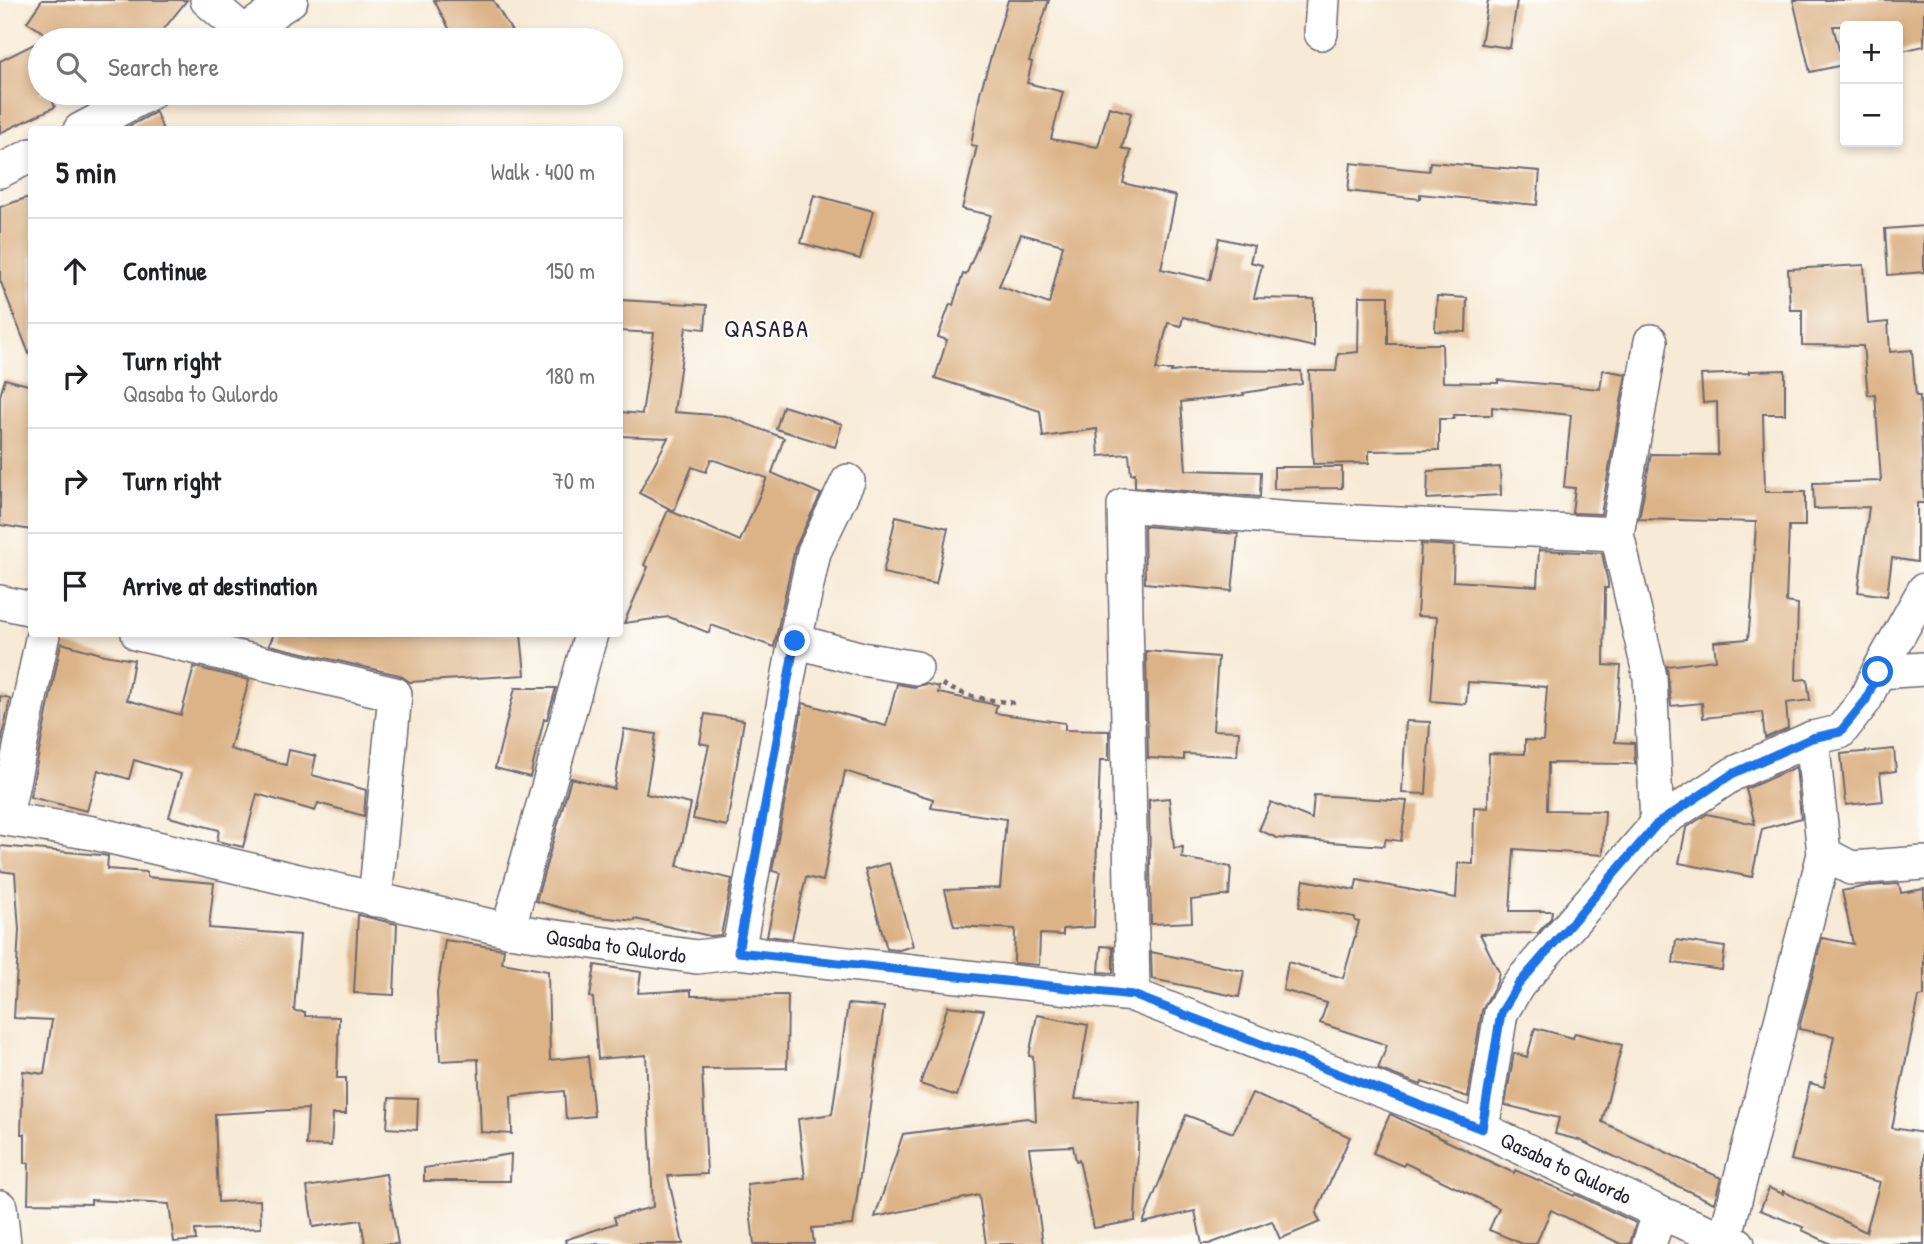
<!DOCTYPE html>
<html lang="en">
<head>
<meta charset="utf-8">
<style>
	:root { --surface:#fff; --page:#f6f6f6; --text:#202124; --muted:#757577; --line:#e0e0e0 }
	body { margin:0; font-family:"Patrick Hand",sans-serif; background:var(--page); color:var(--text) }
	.controls { position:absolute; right:21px; top:21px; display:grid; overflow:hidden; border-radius:7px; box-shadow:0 4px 10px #0003 }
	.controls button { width:63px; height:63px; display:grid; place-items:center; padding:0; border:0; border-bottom:2px solid var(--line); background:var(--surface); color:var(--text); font:35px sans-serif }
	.stop { position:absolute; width:21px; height:21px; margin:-16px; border:5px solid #1a73e8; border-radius:50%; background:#fff }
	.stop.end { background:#1a73e8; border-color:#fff; box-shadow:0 2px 7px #0008 }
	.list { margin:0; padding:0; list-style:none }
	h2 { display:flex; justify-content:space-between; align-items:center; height:91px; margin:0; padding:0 28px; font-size:30px }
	h2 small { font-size:23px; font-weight:400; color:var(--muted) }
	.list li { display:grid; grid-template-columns:46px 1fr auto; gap:21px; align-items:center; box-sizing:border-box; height:105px; padding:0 28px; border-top:2px solid var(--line) }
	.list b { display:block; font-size:26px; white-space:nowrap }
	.list p { margin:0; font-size:23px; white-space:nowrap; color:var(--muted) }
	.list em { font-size:23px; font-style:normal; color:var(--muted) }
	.icon { flex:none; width:38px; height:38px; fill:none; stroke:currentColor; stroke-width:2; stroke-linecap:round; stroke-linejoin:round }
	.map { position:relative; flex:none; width:1924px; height:1244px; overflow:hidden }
	.search { position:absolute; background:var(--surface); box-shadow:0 4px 10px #0003; left:28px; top:28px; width:595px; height:77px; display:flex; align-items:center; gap:18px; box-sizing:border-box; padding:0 24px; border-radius:38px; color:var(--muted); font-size:26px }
	.panel { position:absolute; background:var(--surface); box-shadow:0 4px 10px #0003; left:28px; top:126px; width:595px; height:511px; border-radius:7px }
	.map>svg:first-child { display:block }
</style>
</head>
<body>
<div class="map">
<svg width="1924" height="1244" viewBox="0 0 1924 1244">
	<rect width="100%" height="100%" fill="#fdfcf7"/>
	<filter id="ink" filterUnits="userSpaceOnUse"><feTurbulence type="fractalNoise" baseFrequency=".0143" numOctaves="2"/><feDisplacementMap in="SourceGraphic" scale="14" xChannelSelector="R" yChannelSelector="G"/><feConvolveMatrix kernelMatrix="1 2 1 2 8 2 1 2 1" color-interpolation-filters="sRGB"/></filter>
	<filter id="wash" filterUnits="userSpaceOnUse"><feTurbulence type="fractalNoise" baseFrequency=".00686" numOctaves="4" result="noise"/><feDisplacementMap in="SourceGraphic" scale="28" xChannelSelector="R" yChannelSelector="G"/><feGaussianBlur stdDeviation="1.57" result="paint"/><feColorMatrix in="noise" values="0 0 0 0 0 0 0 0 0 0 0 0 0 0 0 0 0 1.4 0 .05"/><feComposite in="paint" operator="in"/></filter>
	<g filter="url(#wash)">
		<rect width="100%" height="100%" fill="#f7ead6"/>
		<g id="blocks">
			<g fill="#dcb387" fill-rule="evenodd">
				<path d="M42 0H187L155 40H55L27 22Z"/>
				<path d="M434 0H493L517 40H455Z"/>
				<path d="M1008 0H1049L1029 61 1032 62 1027 83 1063 92 1051 139 1098 147 1109 107 1131 113 1122 148 1131 151 1123 183 1176 196 1161 269 1210 280 1219 238 1254 246 1250 262 1262 265 1254 298 1314 299V347L1183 317 1181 326 1168 323 1156 370H1172L1171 372 1189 370 1301 371 1302 384 1243 393 1244 395 1181 402 1186 470 1261 472 1260 497 1135 487V473L1131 474 1129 454 1099 456 1097 429 1043 437 1040 411 935 378 947 340 938 337 950 304 953 305 963 274 966 275 991 215 962 209 977 146 971 145 980 93ZM1021 234 1063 245 1049 304 999 286Z"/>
				<path d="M1488 0H1517L1510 48 1481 44Z"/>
				<path d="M1793 0H1924V46L1898 52V26H1833L1843 65 1810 72Z"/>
				<path d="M40 41V93H49L55 107 0 133V61Z"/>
				<path d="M156 112 163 130H122Z"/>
				<path d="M1430 162 1540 171 1537 205 1420 194V199L1348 191 1351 163 1429 171Z"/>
				<path d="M814 195 873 211 860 259 801 243Z"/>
				<path d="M32 196V356H30L0 280V207Z"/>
				<path d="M1924 226V272L1888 275 1885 229Z"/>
				<path d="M1864 265 1868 324 1888 322 1890 352 1912 350 1916 396H1920L1924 503H1917V562L1892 558 1887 596 1858 592 1869 507 1814 509 1813 483 1881 481 1875 394 1868 395 1863 346 1802 345V310H1790L1788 269Z"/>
				<path d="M1359 296H1388V344H1442L1443 382 1498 383V380L1600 389 1603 370 1626 374 1601 514 1572 513 1575 488 1564 487 1571 415 1492 407V415H1454V419H1439V450L1369 451V463L1313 464 1309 371H1336L1338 354 1358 352Z"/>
				<path d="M1437 296 1467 298 1466 332 1435 331Z"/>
				<path d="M620 300 707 305 705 329 686 327 674 412 726 416 784 438 772 473 821 494 795 548 774 647 711 625 709 633 669 617 624 623 648 567 644 565 668 510 740 541 767 478 711 459 706 472 692 467 674 511 639 493 668 438 620 436V412L642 414 654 333 620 331Z"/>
				<path d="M1785 370V414H1763L1765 492H1805V526H1789L1786 602 1798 604 1796 680 1807 679 1810 700 1786 703 1788 728 1765 738 1762 712 1703 718 1702 703 1671 706 1667 666 1716 660 1714 642 1748 639 1752 599 1756 522 1639 519 1651 454 1718 455 1717 402 1703 403 1701 375 1749 373V371Z"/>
				<path d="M5 379 32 386V530L0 525V396Z"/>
				<path d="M783 406 842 424 835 447 776 429Z"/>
				<path d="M1274 467H1342V488L1274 489Z"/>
				<path d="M1500 467 1501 495 1427 499 1428 471Z"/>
				<path d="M896 516 948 528 936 584 883 573Z"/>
				<path d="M1144 526 1238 534 1232 591 1145 583Z"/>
				<path d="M1421 544 1454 546 1453 581 1537 586 1539 550 1602 553 1608 583V588H1605L1604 665 1621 666 1615 742 1634 743 1635 764 1548 763 1547 810 1605 811 1603 855 1514 849 1510 911H1552L1551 918 1538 933 1480 934 1499 972 1497 982 1482 1010 1468 1097 1422 1082 1421 1085 1378 1069 1387 1045 1320 1023 1327 1003 1283 990 1288 962 1343 978 1359 922 1355 921V917L1299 907 1304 880 1355 890 1357 880 1456 898 1458 863 1473 864 1474 807 1488 808 1489 753 1525 754V740L1543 741 1547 687 1468 682 1466 704 1431 701 1437 617 1417 616Z"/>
				<path d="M274 634H521L525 675 410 682 399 675 269 645Z"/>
				<path d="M61 643 105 655 134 660 127 700 181 715 194 667 249 680 230 749 286 765 289 750 316 756 312 775 366 790 364 816 318 803 315 811 257 794 243 847 217 841 219 830 169 817 181 774 134 760 129 779 98 770 87 811 30 797Z"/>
				<path d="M1146 651 1218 657 1213 730 1239 731 1237 756 1184 754V760L1148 758Z"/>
				<path d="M897 684 914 687 926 684 939 687 938 693 997 705 995 713 1065 723V730L1109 731V760H1100L1094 927 1063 929V935L1040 934 1039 965 1014 963 1015 929 954 926 945 890 1000 888 1006 819 931 808 933 799 845 771 823 881 806 877 792 939 767 936 781 873 772 871 803 703 886 726Z"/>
				<path d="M515 688H556L547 719H544L530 777 495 768Z"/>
				<path d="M0 696 10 698 0 749Z"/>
				<path d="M705 714 744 720 727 826 693 819 709 745 700 743Z"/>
				<path d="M1406 721 1430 722 1426 794 1402 793Z"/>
				<path d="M624 729 656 734 646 794 691 804 677 866 732 879 721 935 710 936 635 919V921L591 916 536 901 571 778 614 789Z"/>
				<path d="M1894 749 1896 771 1880 773 1883 801 1846 805 1841 754Z"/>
				<path d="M1796 767 1801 818 1762 829 1752 877 1679 863 1686 828 1707 814 1755 824 1746 789Z"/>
				<path d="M1314 795 1407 801 1401 841 1386 839 1384 846 1277 838 1259 830 1271 802 1312 819Z"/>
				<path d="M1169 798 1174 848 1183 847 1182 858 1231 867 1229 895 1191 900 1192 922 1151 924 1149 800Z"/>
				<path d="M0 846 101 855 108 856 107 869 147 872V877L214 883 209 928 300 935 294 1011 305 1012V1016L339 1017 337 1078H346V1114H333L331 1146 306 1145 308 1109 215 1114 218 1202 260 1200 261 1228 195 1230 196 1240 174 1242 169 1204 91 1200V1204L28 1203 29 1163H25V1134H21L23 1071 44 1074 52 1020 14 1018 19 930 15 873 0 871Z"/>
				<path d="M889 863 913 946 899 950 887 949 865 870Z"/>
				<path d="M1899 884 1901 893 1924 889V996L1919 997 1892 1128 1924 1133V1244H1831L1802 1230 1803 1227 1760 1210 1769 1188 1783 1194V1191L1866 1232 1880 1182 1791 1160 1810 1083 1824 1087 1834 1036 1799 1029 1822 938 1853 944 1842 891 1867 886Z"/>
				<path d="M358 915 397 924 394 995 354 993Z"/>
				<path d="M445 940 504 949 502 963 548 971 550 1060 588 1056 594 1116 566 1119 564 1091 511 1096 512 1134 481 1132 478 1059 440 1061 437 993Z"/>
				<path d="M1676 940 1725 947 1722 970 1673 963Z"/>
				<path d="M1101 946 1113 947V973L1099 972Z"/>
				<path d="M1151 952 1244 971 1239 997 1152 979Z"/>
				<path d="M595 965 641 972 638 993 691 990V996L788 995 787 1068 702 1069 707 1174 668 1176 683 1244H566L565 1240 616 1223 614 1217 653 1207 646 1055 598 1059 593 998 590 997Z"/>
				<path d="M848 1004 884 1007 853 1225 812 1228 814 1244H754L747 1184 805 1178 798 1119 832 1114Z"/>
				<path d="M948 1006 984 1010 957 1096 920 1084Z"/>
				<path d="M1037 1015 1088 1025 1075 1099 1140 1102 1135 1221 1094 1228 1079 1160 1076 1161 1073 1146 1029 1148 1043 1244H986L979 1195 875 1217 903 1134 1027 1118 1036 1121 1033 1057 1029 1056Z"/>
				<path d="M1535 1028 1573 1038 1575 1033 1622 1045 1602 1122 1721 1178 1714 1203 1579 1140 1555 1134 1559 1118 1505 1105 1514 1053 1527 1057Z"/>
				<path d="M1252 1093 1350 1137 1316 1213 1320 1222 1280 1239 1272 1221 1209 1244H1202L1195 1211 1143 1223 1186 1115 1233 1133Z"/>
				<path d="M389 1098 418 1099 417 1130 387 1128Z"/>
				<path d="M1390 1114 1514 1173 1515 1170 1574 1196 1575 1194 1636 1223 1630 1244H1621L1551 1210 1536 1244H1523L1489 1230 1499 1208 1405 1163 1403 1166 1373 1153Z"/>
				<path d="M511 1154 510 1181H424V1168Z"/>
				<path d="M386 1174 398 1244H365L361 1220 313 1227 307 1187Z"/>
			</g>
		</g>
	</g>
	<g filter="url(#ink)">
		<use href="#blocks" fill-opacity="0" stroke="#6d6871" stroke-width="2"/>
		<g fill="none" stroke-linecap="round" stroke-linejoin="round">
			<g stroke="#6d6871" stroke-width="36">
				<g id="minor">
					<path d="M207 0 244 32"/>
					<path d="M1321 33 1323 0"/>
					<path d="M232 40 291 0"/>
					<path d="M80 130 150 93"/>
					<path d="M0 171 32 155"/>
					<path d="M1651 341 1617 534 1650 677 1657 824"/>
					<path d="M0 602 32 609"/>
					<path d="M138 634 395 694 375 900"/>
					<path d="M795 641 862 659 916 668"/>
					<path d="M1878 672 1924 669"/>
					<path d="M0 810 9 802 43 634"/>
					<path d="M0 818 93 833 508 930 697 957 738 952 1133 995 1482 1129 1660 1213 1738 1244"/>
					<path d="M1824 854 1851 868 1924 863"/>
					<path d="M508 930 591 634"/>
					<path d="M738 952 795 641 814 552 848 481"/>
					<path d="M1133 995 1124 505 1292 519 1617 534"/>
					<path d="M1482 1129 1501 1013 1518 985 1657 824 1733 774 1812 738 1840 732 1865 700 1878 672 1924 590"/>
					<path d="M0 1207 4 1244"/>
					<path d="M1725 1239 1824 854 1812 738"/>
					<path d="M1649 1244 1660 1213"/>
				</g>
			</g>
			<path stroke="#6d6871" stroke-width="4.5" stroke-dasharray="5 5" stroke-linecap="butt" d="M942 684C964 697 989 700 1015 703"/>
			<use href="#minor" stroke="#fff" stroke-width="33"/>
		</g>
	</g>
	<g fill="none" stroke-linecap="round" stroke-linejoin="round" filter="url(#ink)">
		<path stroke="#1a73e8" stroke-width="9" d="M795 641 738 952 1133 995 1482 1129 1501 1013 1518 985 1657 824 1732 774 1812 738 1840 732 1866 700 1878 672"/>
	</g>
	<g text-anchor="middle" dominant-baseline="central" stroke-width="5" stroke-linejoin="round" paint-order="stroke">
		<g font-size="21" fill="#22223b" stroke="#fdfcf7">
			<text transform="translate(616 946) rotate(8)">Qasaba to Qulordo</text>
			<text transform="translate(1566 1168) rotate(25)">Qasaba to Qulordo</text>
		</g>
		<g font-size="24" letter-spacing="2" fill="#22223b" stroke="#fdfcf7">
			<text x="767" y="328">QASABA</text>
		</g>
	</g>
</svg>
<div class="controls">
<button>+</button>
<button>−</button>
</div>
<div class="stop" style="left:1878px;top:672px"></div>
<div class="stop end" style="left:795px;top:641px"></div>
<div class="search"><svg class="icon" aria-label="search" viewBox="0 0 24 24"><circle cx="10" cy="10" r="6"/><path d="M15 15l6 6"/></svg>Search here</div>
<section class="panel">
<h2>5 min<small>Walk · 400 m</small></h2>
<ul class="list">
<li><svg class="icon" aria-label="ahead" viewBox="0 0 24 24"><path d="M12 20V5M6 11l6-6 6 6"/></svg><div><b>Continue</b></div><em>150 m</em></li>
<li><svg class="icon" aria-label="right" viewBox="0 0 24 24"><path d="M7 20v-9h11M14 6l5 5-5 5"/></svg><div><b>Turn right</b><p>Qasaba to Qulordo</p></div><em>180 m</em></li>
<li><svg class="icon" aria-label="right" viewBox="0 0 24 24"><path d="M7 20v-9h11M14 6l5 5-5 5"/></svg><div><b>Turn right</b></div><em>70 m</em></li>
<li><svg class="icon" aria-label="arrive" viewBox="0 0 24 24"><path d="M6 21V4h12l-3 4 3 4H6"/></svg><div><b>Arrive at destination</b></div></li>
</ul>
</section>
</div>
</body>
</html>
